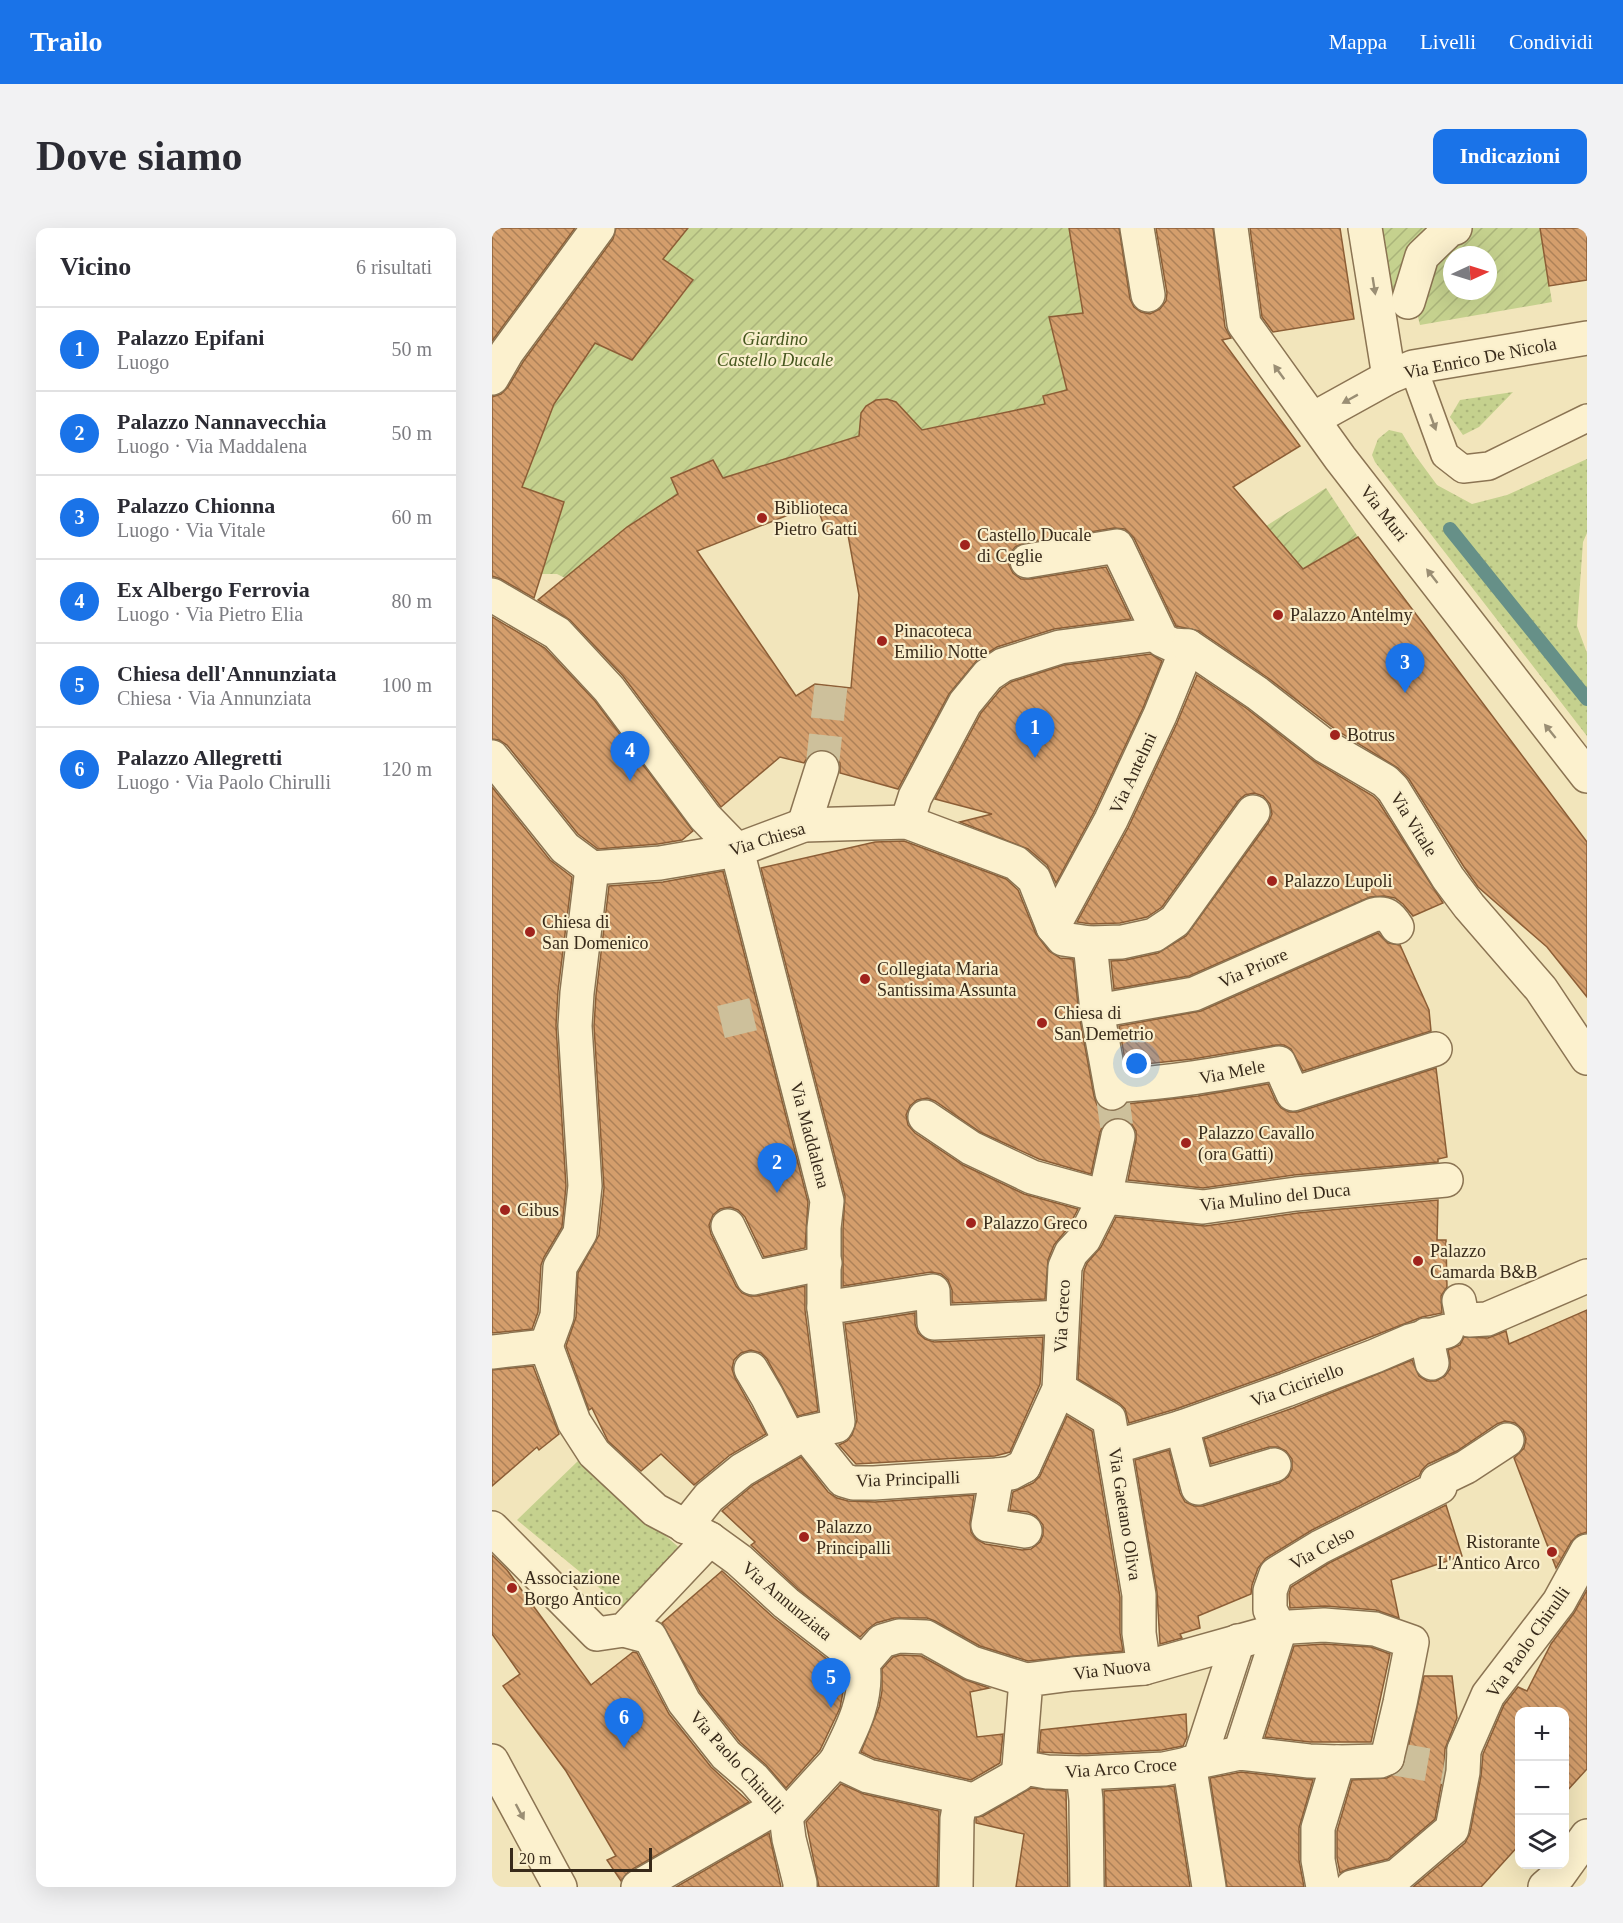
<!DOCTYPE html>
<html lang="it">
<head>
<meta charset="utf-8">
<style>
	:root { --surface:#fff; --page:#f2f2f3; --text:#2b2b33; --muted:#7c7c81; --line:#e1e1e2; --accent:#1a73e8 }
	body { margin:0; font-family:"Times New Roman",serif; background:var(--page); color:var(--text) }
	.controls { position:absolute; right:18px; bottom:18px; display:grid; overflow:hidden; border-radius:12px; box-shadow:0 6px 24px #0002 }
	.controls button { width:54px; height:54px; display:grid; place-items:center; padding:0; border:0; border-bottom:2px solid var(--line); background:var(--surface); color:var(--text); font:30px sans-serif }
	.compass { position:absolute; left:951px; top:18px; width:54px; height:54px; border-radius:50%; background:var(--surface); box-shadow:0 6px 24px #0002; rotate:86deg }
	.scale { position:absolute; left:18px; bottom:15px; width:142px; box-sizing:border-box; padding-left:6px; border:3px solid #382a1a; border-top:0; font-size:16px; line-height:21px; white-space:nowrap; color:#382a1a; -webkit-text-stroke:4px #f9eecb; paint-order:stroke }
	.you { position:absolute; left:645px; top:836px; width:21px; height:21px; margin:-15px; border:4px solid #fff; border-radius:50%; background:#1a73e8; box-shadow:0 0 0 9px #1a73e833 }
	.badge { display:grid; place-items:center; width:39px; height:39px; border-radius:50%; background:var(--accent); color:#fff; font-size:20px; font-weight:700 }
	.pin { position:absolute; translate:-50% -50px; filter:drop-shadow(0 2px 3px #0008) }
	.pin::after { content:''; position:absolute; top:32px; width:21px; height:18px; background:inherit; clip-path:polygon(0 0,100% 0,50% 100%) }
	.list { margin:0; padding:0; list-style:none }
	h2 { display:flex; justify-content:space-between; align-items:center; height:78px; margin:0; padding:0 24px; font-size:26px }
	h2 small { font-size:20px; font-weight:400; color:var(--muted) }
	.list li { display:grid; grid-template-columns:39px 1fr auto; gap:18px; align-items:center; box-sizing:border-box; height:84px; padding:0 24px; border-top:2px solid var(--line) }
	.list b { display:block; font-size:22px; white-space:nowrap }
	.list p { margin:0; font-size:20px; white-space:nowrap; color:var(--muted) }
	.list em { font-size:20px; font-style:normal; color:var(--muted) }
	.icon { flex:none; width:33px; height:33px; fill:none; stroke:currentColor; stroke-width:2; stroke-linecap:round; stroke-linejoin:round }
	.map { position:relative; flex:none; width:1095px; height:1659px; overflow:hidden; border-radius:12px }
	header { display:flex; align-items:center; gap:36px; box-sizing:border-box; height:84px; padding:0 30px; background:var(--accent); color:#fff }
	header strong { font-size:28px }
	nav { display:flex; gap:33px; margin-inline-start:auto; font-size:21px }
	.intro { display:flex; align-items:center; justify-content:space-between; box-sizing:border-box; height:144px; padding:0 36px }
	h1 { margin:0; font-size:42px }
	.button { padding:15px 27px; border-radius:12px; background:var(--accent); color:#fff; font-size:21px; font-weight:700 }
	main { display:flex; gap:36px; padding:0 36px }
	aside { flex:1; background:var(--surface); border-radius:12px; box-shadow:0 6px 24px #0002 }
	.map>svg:first-child { display:block }
</style>
</head>
<body>
<header>
<strong>Trailo</strong>
<nav><a>Mappa</a><a>Livelli</a><a>Condividi</a></nav>
</header>
<div class="intro"><h1>Dove siamo</h1><a class="button">Indicazioni</a></div>
<main>
<aside>
<h2>Vicino<small>6 risultati</small></h2>
<ul class="list">
<li><span class="badge">1</span><div><b>Palazzo Epifani</b><p>Luogo</p></div><em>50 m</em></li>
<li><span class="badge">2</span><div><b>Palazzo Nannavecchia</b><p>Luogo · Via Maddalena</p></div><em>50 m</em></li>
<li><span class="badge">3</span><div><b>Palazzo Chionna</b><p>Luogo · Via Vitale</p></div><em>60 m</em></li>
<li><span class="badge">4</span><div><b>Ex Albergo Ferrovia</b><p>Luogo · Via Pietro Elia</p></div><em>80 m</em></li>
<li><span class="badge">5</span><div><b>Chiesa dell'Annunziata</b><p>Chiesa · Via Annunziata</p></div><em>100 m</em></li>
<li><span class="badge">6</span><div><b>Palazzo Allegretti</b><p>Luogo · Via Paolo Chirulli</p></div><em>120 m</em></li>
</ul>
</aside>
<div class="map">
<svg width="1095" height="1659" viewBox="0 0 1095 1659">
	<defs>
		<pattern id="park-dots" width="8" height="8" patternUnits="userSpaceOnUse" patternTransform="scale(1.5)"><rect width="8" height="8" fill="#c5d18e"/><path d="M2 2h.1M6 6h.1" fill="none" stroke="#aab47a" stroke-width="1.8" stroke-linecap="round"/></pattern>
		<pattern id="garden-furrows" width="10" height="10" patternUnits="userSpaceOnUse" patternTransform="scale(1.5)"><rect width="10" height="10" fill="#c5d18e"/><path d="M-1 1l2-2M0 10L10 0M9 11l2-2" fill="none" stroke="#aab47a"/></pattern>
		<pattern id="building-back-hatch" width="6" height="6" patternUnits="userSpaceOnUse" patternTransform="scale(1.5)"><rect width="6" height="6" fill="#d49e6c"/><path d="M-1 5l2 2M0 0l6 6M5-1l2 2" fill="none" stroke="#ad8158"/></pattern>
	</defs>
	<rect width="100%" height="100%" fill="#f2e5bb"/>
	<g fill="url(#park-dots)">
		<path d="M1021 164 987 199 971 207 958 189 968 172Z"/>
		<path d="M897 202 910 205 923 227 945 257 980 276 1015 267 1095 231V305L1091 314 1085 398 1095 425V508L883 234 880 227 886 211Z"/>
		<path d="M87 1232 191 1323 133 1381 25 1292Z"/>
	</g>
	<g fill="url(#garden-furrows)" fill-rule="evenodd">
		<path d="M196 0H577L591 85 557 90 575 162 551 168 553 176 418 204C415 194 414 180 404 174 392 166 371 174 368 188 367 194 369 200 370 207L231 250 221 232 179 249 186 266 73 350 65 346H44L72 274 30 259 62 176 103 115 140 132 201 53 171 31Z"/>
		<path d="M889 0H1048L1060 74 928 97 922 73 900 76ZM960 27H996V63H960Z"/>
		<path d="M834 260 866 309 837 326 843 380 774 298Z"/>
	</g>
	<g fill="none" stroke-linecap="round" stroke-linejoin="round">
		<path stroke="#669088" stroke-width="14" d="M958 301 1095 471"/>
	</g>
	<g fill="url(#building-back-hatch)" stroke="#8c5e36" stroke-width="1.5" fill-rule="evenodd">
		<path d="M0 0H83L0 113Z"/>
		<path d="M124 0H196L171 31 201 52 140 132 103 115 62 176 30 259 72 274 42 370 9 351 0 348V169L9 166 16 159 31 134 121 11Z"/>
		<path d="M577 0H627L638 71 642 79 649 84 658 86 668 81 674 73 675 65 664 0H721L733 99 739 110 730 112 808 218 741 259 811 341 866 309 1095 614V769L1055 719 986 659 972 639 917 551 906 540 844 502 776 450 707 403 684 398 642 310 633 301 622 300 532 315 523 319 517 327V337L521 345 529 351H538L614 339 639 391 562 401 505 419 486 431 457 466 406 561 348 545V535L343 527 335 522H327L317 527 312 535 288 529 229 579 131 448 78 392 46 372 135 299 186 266 179 250 221 232 231 250 367 208 369 185 374 178 384 172 395 171 404 174 430 202 553 176 551 168 575 162 557 89 591 85ZM324 276 335 306 354 296 367 367 359 460 323 456 304 468 205 323Z"/>
		<path d="M758 0H848L862 91 781 104 770 89Z"/>
		<path d="M1048 0H1095V52L1057 58Z"/>
		<path d="M0 389 53 420 103 473 201 603 190 612 166 616 106 621 86 606 15 517 7 512 0 511Z"/>
		<path d="M659 426 670 433 651 480 602 584 564 655 555 637 536 621 468 594 500 586 443 571 489 485 509 461 519 454 572 437Z"/>
		<path d="M705 447 754 480 822 533 881 568 886 573 951 675 921 688 911 676 903 670 892 668 878 669 697 748 622 761 619 733 634 732 666 725 694 708 776 595 780 586 778 576 771 568 762 565 753 567 746 573 670 679 655 689 628 695 599 696 585 694 636 600 685 495Z"/>
		<path d="M0 559 58 632 80 649 66 763 64 797 74 958 70 999 52 1029 49 1037 46 1084 40 1101 0 1105Z"/>
		<path d="M412 613 514 651 526 662 544 706 557 723 568 730 581 731 587 786 602 868 605 877 613 882 624 883 632 880 635 876 706 868 776 856 784 874 789 880 797 884H806L944 840 955 929 946 931V934L802 947 711 960 636 952 644 912V903L639 895 630 890H620L612 896 608 904 599 946 547 931 488 904 443 873 435 870 425 872 418 878 414 887 416 897 423 905 471 937 532 966 586 981 576 1000 562 1017 556 1032 553 1071 460 1075V1062L456 1052 449 1046 439 1044 351 1058V1001L353 968 269 640 383 614Z"/>
		<path d="M231 643 316 974 313 1020 272 1029 253 989 246 982 238 979 228 981 221 987 217 997 219 1006 244 1058 250 1065 257 1068H265L313 1058V1082L326 1183 306 1188 275 1131 269 1125 259 1122 249 1125 242 1132 240 1141 243 1150 274 1206 238 1227 202 1257 169 1226 149 1243 116 1213 100 1180 97 1182 74 1118 84 1089 86 1045 107 1007 112 960 102 798 104 767 117 658 171 654Z"/>
		<path d="M886 705 896 715 908 717 937 782 939 803 811 843 799 821 792 817H784L701 831 634 838 627 798 709 783Z"/>
		<path d="M946 972 945 1012H954L955 1059 949 1068 950 1085 930 1089 788 1144 684 1181 637 1195 633 1181 627 1175 586 1151 592 1043 595 1035 609 1019 624 989 713 998 806 985Z"/>
		<path d="M1095 1082V1304L1086 1307 1079 1314 1064 1340 1022 1230 1032 1220 1034 1211 1031 1202 1023 1195 1013 1193 1005 1196 965 1223 936 1236 930 1242 927 1248 820 1302 774 1330 766 1340 760 1357 759 1366 706 1388 708 1400 688 1406 690 1410 668 1416 665 1364 643 1232 677 1222 688 1265 693 1274 702 1278H711L787 1255 796 1249 800 1241V1231L794 1223 786 1219H777L719 1236 712 1211 801 1180 920 1132 927 1148 935 1153H944L953 1148 958 1141V1132L956 1122 968 1117 972 1109 996 1110 1014 1103 1017 1116Z"/>
		<path d="M423 1085V1096L426 1105 433 1111 442 1114 551 1109 548 1156 518 1224 503 1228 364 1236 347 1217 355 1213 360 1207 365 1192 353 1096Z"/>
		<path d="M41 1138 67 1206 47 1222 45 1219 0 1258V1142Z"/>
		<path d="M575 1188 600 1203 628 1369V1405L631 1423 536 1433 488 1418 443 1393 435 1390H402L384 1395 376 1401 368 1409 306 1361 259 1317 263 1314 230 1283 261 1257 309 1229 336 1264 345 1270 356 1273 383 1274 482 1267 478 1294 479 1304 484 1311 493 1316 530 1322 539 1321 548 1314 551 1307V1297L544 1288 536 1284 518 1282 521 1264 541 1255 548 1248Z"/>
		<path d="M954 1277 970 1328 899 1352 907 1390 884 1382 833 1378 798 1380 797 1366 799 1359 837 1335Z"/>
		<path d="M0 1327 15 1342 99 1457 141 1424 145 1425 177 1486 219 1539 257 1574 137 1643 129 1653 115 1632 124 1628 74 1543 11 1458 28 1446 0 1406Z"/>
		<path d="M230 1343 282 1390 353 1445 352 1459 348 1480 328 1522 294 1560 274 1537 248 1514 208 1464 170 1395Z"/>
		<path d="M1095 1362V1541L1072 1566V1484H1028V1616L989 1659H921L973 1615 978 1605 989 1548 991 1526 1012 1477 1026 1459 1035 1463 1059 1416 1082 1385Z"/>
		<path d="M832 1416 879 1419 898 1426 879 1514H818L773 1509 802 1418Z"/>
		<path d="M409 1427 429 1428 471 1451 497 1460 478 1464 485 1509 511 1506 508 1535 479 1552 382 1530 369 1524 387 1479 390 1463V1441L401 1429Z"/>
		<path d="M932 1448H960L965 1490 953 1521 952 1542 943 1591 896 1631 856 1641 848 1645 845 1630V1603L860 1552 895 1550 910 1541 913 1534Z"/>
		<path d="M694 1486 695 1509 691 1518 670 1522 591 1526 547 1524 549 1502Z"/>
		<path d="M749 1544 821 1552 807 1600V1632L812 1659H735L718 1550Z"/>
		<path d="M349 1556 372 1566 447 1583 445 1659H327L314 1594Z"/>
		<path d="M682 1558 698 1659H614L612 1563Z"/>
		<path d="M539 1560 574 1563 576 1659H524L532 1606 484 1595V1589L491 1588Z"/>
		<path d="M277 1605 289 1659H184Z"/>
	</g>
	<g fill="none" stroke-linecap="round" stroke-linejoin="round">
		<g stroke="#cdc09b" stroke-width="33" stroke-dasharray="33 16" stroke-linecap="butt">
			<path d="M330 540 339 458"/>
			<path d="M229 794 275 783"/>
			<path d="M903 1531 966 1542"/>
		</g>
		<path stroke="#cdc09b" stroke-width="33" stroke-dasharray="33 16" stroke-linecap="butt" d="M620 865 626 908"/>
		<g stroke="#8b7453" stroke-width="30">
			<path id="service" d="M921 139 953 227 971 241 997 238 1095 190"/>
		</g>
		<g stroke="#8b7453" stroke-width="36">
			<g id="pedestrian">
				<path d="M916 74 930 28 958 1 963 0"/>
				<path d="M0 150 15 124 106 0"/>
				<path d="M535 333 625 318 670 412 681 417 696 418 668 487 619 592 561 699"/>
				<path d="M0 367 65 405 117 461 213 589 245 622"/>
				<path d="M696 418 765 465 833 518 893 553 901 561 956 650 977 678 1049 761 1095 830"/>
				<path d="M415 594 423 569 473 475 496 447 511 437 568 419 666 406"/>
				<path d="M312 597 330 540"/>
				<path d="M605 783 702 766 881 687C894 684 898 688 905 699"/>
				<path d="M619 858C678 855 729 846 787 835L801 866 943 821"/>
				<path d="M433 889 479 920 540 949 613 969 711 979 804 966 954 952"/>
				<path d="M236 998 261 1050 333 1035"/>
				<path d="M934 1107 940 1135"/>
				<path d="M54 1118 65 1088 68 1039 88 1005 93 958 83 798 85 765 100 640"/>
				<path d="M259 1141 275 1168 298 1213"/>
				<path d="M567 1161 617 1191 647 1367V1405L652 1440"/>
				<path d="M690 1199 706 1260 782 1237"/>
				<path d="M313 1205 351 1252 361 1255H382L505 1247 519 1245 532 1238"/>
				<path d="M622 1219 690 1199 794 1162 883 1128 918 1113 955 1103"/>
				<path d="M505 1247 496 1297 533 1303"/>
				<path d="M193 1299 217 1269 250 1242 313 1205 344 1198 346 1194 332 1080 441 1063 442 1095 570 1089"/>
				<path d="M218 1311 247 1332 294 1375 371 1435"/>
				<path d="M132 1402 158 1409 192 1474 234 1527 262 1551 294 1588 297 1611 308 1655V1659"/>
				<path d="M371 1435C376 1472 360 1501 344 1533L376 1548 469 1569"/>
				<path d="M371 1435 390 1413 407 1408 434 1409 480 1435 534 1452"/>
				<path d="M748 1525 788 1401 778 1382V1363L784 1346 828 1319 948 1259 945 1253 974 1239 1015 1212"/>
				<path d="M707 1533 746 1413"/>
				<path d="M697 1535 717 1659"/>
				<path d="M527 1539 534 1452 580 1446 652 1440 798 1399 832 1397 883 1401 920 1414 908 1475 895 1530"/>
				<path d="M591 1545 594 1572 595 1659"/>
				<path d="M294 1588 344 1533"/>
				<path d="M146 1659 287 1578"/>
				<path d="M464 1659 465 1591 469 1569 482 1572 526 1547 527 1539 555 1544 591 1545 672 1541 748 1525 817 1533 846 1534 888 1533 895 1530"/>
				<path d="M831 1659 826 1632V1600L846 1534"/>
				<path d="M860 1659 905 1648 960 1601 971 1544 972 1522"/>
			</g>
		</g>
		<g stroke="#8b7453" stroke-width="36">
			<g id="minor">
				<path d="M645 0 656 67"/>
				<path d="M739 0 752 96 848 230 1095 548"/>
				<path d="M873 0 897 149"/>
				<path d="M821 191 897 149 921 139 1095 110"/>
				<path d="M0 529 73 620 100 640 168 635 245 622 312 597 415 594 524 635 542 651 561 699 571 711 598 715 630 714 662 707 683 693 761 584"/>
				<path d="M245 622 335 973 332 1000V1080"/>
				<path d="M598 715 605 783 620 865"/>
				<path d="M967 1073 970 1088 977 1092 995 1091 1095 1048"/>
				<path d="M0 1124 54 1118 82 1194 102 1225 163 1282 218 1311 132 1402 105 1406 0 1300"/>
				<path d="M532 1238 567 1161 573 1039 579 1025 592 1011 613 969 626 908"/>
				<path d="M972 1522 996 1467 1067 1374 1095 1323"/>
			</g>
		</g>
		<g stroke="#8b7453" stroke-width="36">
			<g id="tertiary">
				<path d="M0 1533 68 1659"/>
				<path d="M1053 1659 1067 1647 1095 1608"/>
			</g>
		</g>
		<use href="#service" stroke="#fcf1ce" stroke-width="27"/>
		<use href="#pedestrian" stroke="#fcf1ce" stroke-width="33"/>
		<use href="#minor" stroke="#fcf1ce" stroke-width="33"/>
		<use href="#tertiary" stroke="#fcf1ce" stroke-width="33"/>
	</g>
	<defs><path id="oneway-solid" d="M-6-.8H1V-3.2L6.5 0L1 3.2V.8H-6Z" transform="scale(1.5)"/></defs>
	<g fill="#9a8e74">
		<use href="#oneway-solid" transform="translate(882 58) rotate(81)"/>
		<use href="#oneway-solid" transform="translate(787 144) rotate(-126)"/>
		<use href="#oneway-solid" transform="translate(858 171) rotate(151)"/>
		<use href="#oneway-solid" transform="translate(941 194) rotate(70)"/>
		<use href="#oneway-solid" transform="translate(940 348) rotate(-128)"/>
		<use href="#oneway-solid" transform="translate(1058 503) rotate(-129)"/>
		<use href="#oneway-solid" transform="translate(28 1584) rotate(62)"/>
	</g>
	<g fill="#a0241d" stroke="#f9eecb" stroke-width="2">
		<circle cx="270" cy="290" r="6"/>
		<circle cx="473" cy="317" r="6"/>
		<circle cx="786" cy="387" r="6"/>
		<circle cx="390" cy="413" r="6"/>
		<circle cx="843" cy="507" r="6"/>
		<circle cx="780" cy="653" r="6"/>
		<circle cx="38" cy="704" r="6"/>
		<circle cx="373" cy="751" r="6"/>
		<circle cx="550" cy="795" r="6"/>
		<circle cx="694" cy="915" r="6"/>
		<circle cx="13" cy="982" r="6"/>
		<circle cx="479" cy="995" r="6"/>
		<circle cx="926" cy="1033" r="6"/>
		<circle cx="312" cy="1309" r="6"/>
		<circle cx="1060" cy="1324" r="6"/>
		<circle cx="20" cy="1360" r="6"/>
	</g>
	<g text-anchor="middle" dominant-baseline="central" stroke-width="4.5" stroke-linejoin="round" paint-order="stroke">
		<g font-size="18" font-style="italic" fill="#45571e" stroke="#f9eecb">
			<text x="283" y="111">Giardino<tspan x="283" dy="21">Castello Ducale</tspan></text>
		</g>
		<g font-size="18" fill="#382a1a" stroke="#f9eecb">
			<text transform="translate(988 130) rotate(-11)">Via Enrico De Nicola</text>
			<text transform="translate(892 285) rotate(52)">Via Muri</text>
			<text transform="translate(641 545) rotate(-65)">Via Antelmi</text>
			<text transform="translate(922 596) rotate(58)">Via Vitale</text>
			<text transform="translate(275 611) rotate(-17)">Via Chiesa</text>
			<text transform="translate(761 740) rotate(-24)">Via Priore</text>
			<text transform="translate(740 844) rotate(-11)">Via Mele</text>
			<text transform="translate(318 907) rotate(75)">Via Maddalena</text>
			<text transform="translate(783 969) rotate(-6)">Via Mulino del Duca</text>
			<text transform="translate(570 1088) rotate(-87)">Via Greco</text>
			<text transform="translate(805 1157) rotate(-20)">Via Ciciriello</text>
			<text transform="translate(416 1251) rotate(-2)">Via Principalli</text>
			<text transform="translate(633 1286) rotate(81)">Via Gaetano Oliva</text>
			<text transform="translate(830 1320) rotate(-29)">Via Celso</text>
			<text transform="translate(295 1373) rotate(40)">Via Annunziata</text>
			<text transform="translate(1036 1414) rotate(-55)">Via Paolo Chirulli</text>
			<text transform="translate(620 1441) rotate(-7)">Via Nuova</text>
			<text transform="translate(245 1534) rotate(48)">Via Paolo Chirulli</text>
			<text transform="translate(629 1540) rotate(-4)">Via Arco Croce</text>
		</g>
		<g font-size="18" fill="#382a1a" stroke="#f9eecb" text-anchor="start">
			<text x="282" y="280">Biblioteca<tspan x="282" dy="21">Pietro Gatti</tspan></text>
			<text x="485" y="307">Castello Ducale<tspan x="485" dy="21">di Ceglie</tspan></text>
			<text x="798" y="387">Palazzo Antelmy</text>
			<text x="402" y="403">Pinacoteca<tspan x="402" dy="21">Emilio Notte</tspan></text>
			<text x="855" y="507">Botrus</text>
			<text x="792" y="653">Palazzo Lupoli</text>
			<text x="50" y="694">Chiesa di<tspan x="50" dy="21">San Domenico</tspan></text>
			<text x="385" y="741">Collegiata Maria<tspan x="385" dy="21">Santissima Assunta</tspan></text>
			<text x="562" y="785">Chiesa di<tspan x="562" dy="21">San Demetrio</tspan></text>
			<text x="706" y="905">Palazzo Cavallo<tspan x="706" dy="21">(ora Gatti)</tspan></text>
			<text x="25" y="982">Cibus</text>
			<text x="491" y="995">Palazzo Greco</text>
			<text x="938" y="1023">Palazzo<tspan x="938" dy="21">Camarda B&amp;B</tspan></text>
			<text x="324" y="1299">Palazzo<tspan x="324" dy="21">Principalli</tspan></text>
			<text x="1048" y="1314" text-anchor="end">Ristorante<tspan x="1048" dy="21">L'Antico Arco</tspan></text>
			<text x="32" y="1350">Associazione<tspan x="32" dy="21">Borgo Antico</tspan></text>
		</g>
	</g>
</svg>
<div class="controls">
<button>+</button>
<button>−</button>
<button><svg class="icon" aria-label="layers" viewBox="0 0 24 24"><path d="M12 4l9 5-9 5-9-5zM3 14l9 5 9-5"/></svg></button>
</div>
<svg class="compass" viewBox="-18 -18 36 36"><path d="M0-13l5 13h-10z" fill="#e53935"/><path d="M0 13l5-13h-10z" fill="#7c7c81"/></svg>
<div class="scale">20 m</div>
<div class="you"></div>
<div class="pin badge" style="left:543px;top:530px">1</div>
<div class="pin badge" style="left:285px;top:965px">2</div>
<div class="pin badge" style="left:913px;top:465px">3</div>
<div class="pin badge" style="left:138px;top:553px">4</div>
<div class="pin badge" style="left:339px;top:1480px">5</div>
<div class="pin badge" style="left:132px;top:1520px">6</div>
</div>
</main>
</body>
</html>
